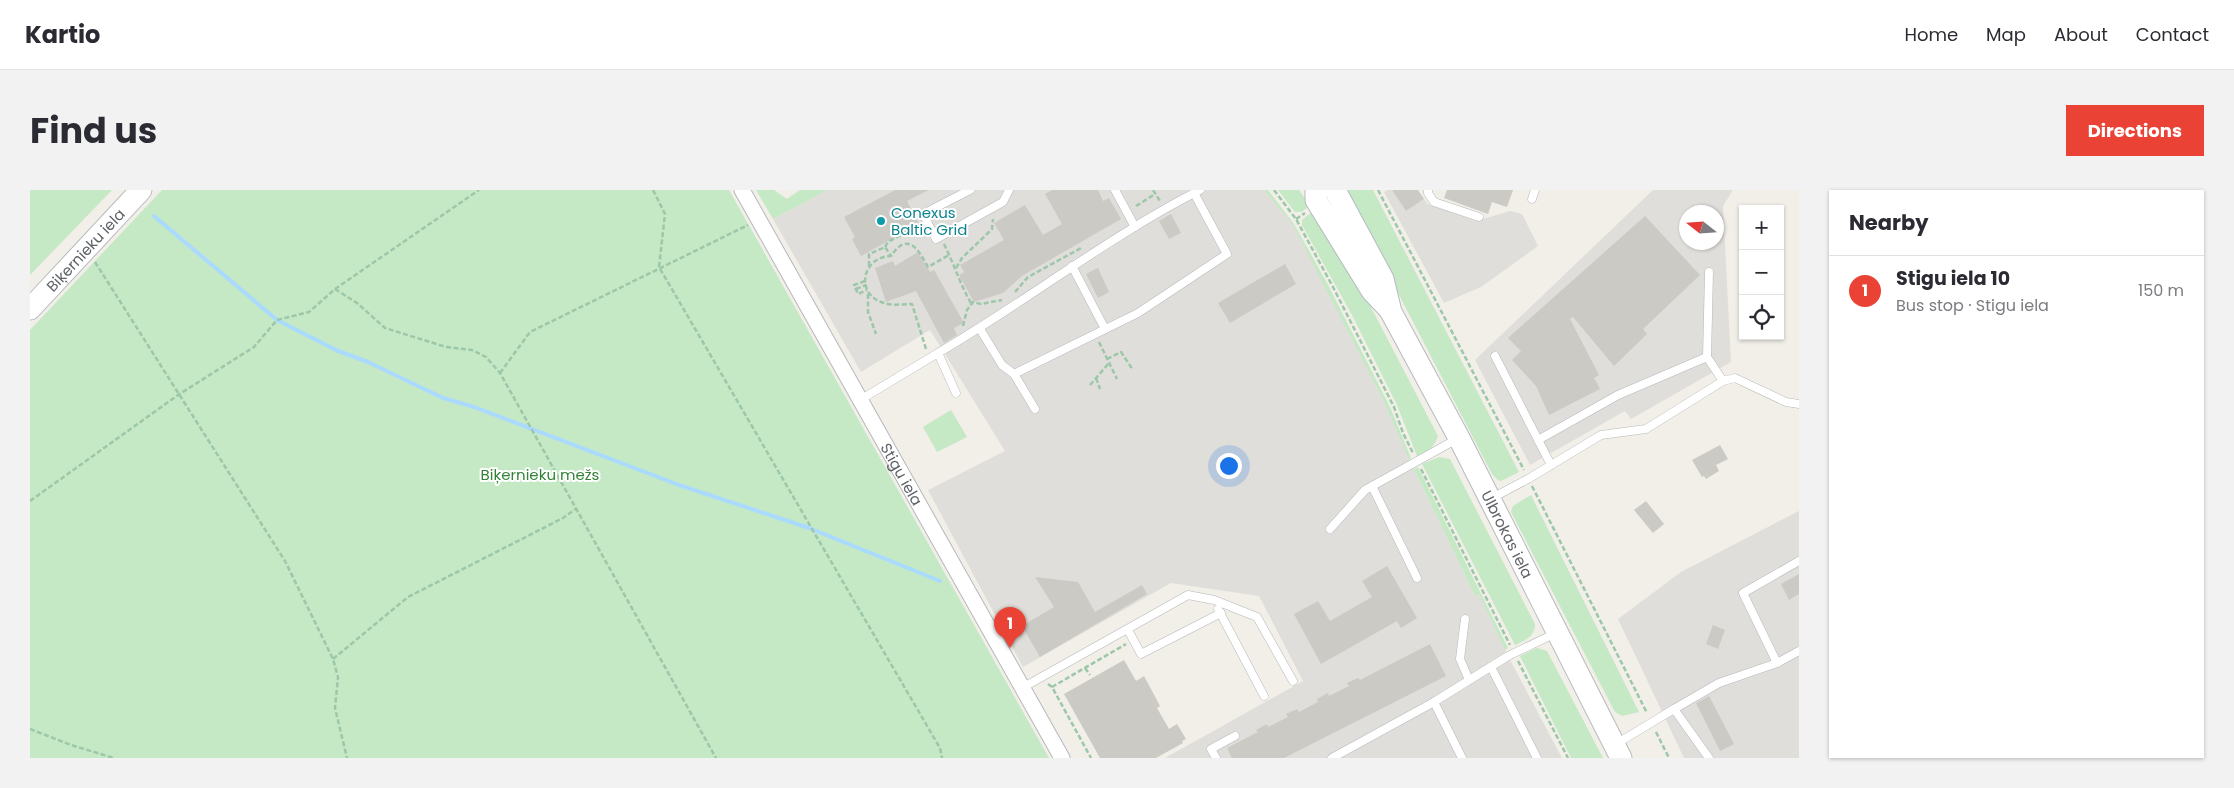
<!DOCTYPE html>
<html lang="en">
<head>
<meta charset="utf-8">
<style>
	:root { --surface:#fff; --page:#f2f2f3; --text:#2b2b33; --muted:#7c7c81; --line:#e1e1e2; --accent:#ea4335 }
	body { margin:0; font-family:Poppins,sans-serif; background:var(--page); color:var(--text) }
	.controls { position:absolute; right:15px; top:15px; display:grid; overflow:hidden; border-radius:0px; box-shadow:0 1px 4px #0004 }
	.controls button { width:45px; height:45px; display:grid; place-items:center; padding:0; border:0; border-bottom:1px solid var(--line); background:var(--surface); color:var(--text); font:25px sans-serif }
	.compass { position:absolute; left:1649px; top:15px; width:45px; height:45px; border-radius:50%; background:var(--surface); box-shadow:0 1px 4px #0004; rotate:287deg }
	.you { position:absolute; left:1198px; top:275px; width:18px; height:18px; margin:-12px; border:4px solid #fff; border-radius:50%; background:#1a73e8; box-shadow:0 0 0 8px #1a73e833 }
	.badge { display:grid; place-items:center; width:32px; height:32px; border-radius:50%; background:var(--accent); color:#fff; font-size:16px; font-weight:700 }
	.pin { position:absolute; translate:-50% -41px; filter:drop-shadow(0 1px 2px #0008) }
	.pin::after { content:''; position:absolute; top:26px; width:18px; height:15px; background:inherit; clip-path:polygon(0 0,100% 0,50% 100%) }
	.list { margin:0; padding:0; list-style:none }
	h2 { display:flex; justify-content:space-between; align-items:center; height:65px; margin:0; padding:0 20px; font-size:21px }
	h2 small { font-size:16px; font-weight:400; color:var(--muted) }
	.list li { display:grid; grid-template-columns:32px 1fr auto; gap:15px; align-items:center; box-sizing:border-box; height:70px; padding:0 20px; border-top:1px solid var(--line) }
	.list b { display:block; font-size:19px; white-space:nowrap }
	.list p { margin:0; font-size:16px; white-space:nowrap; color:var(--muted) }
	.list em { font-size:16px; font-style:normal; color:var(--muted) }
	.icon { flex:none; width:28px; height:28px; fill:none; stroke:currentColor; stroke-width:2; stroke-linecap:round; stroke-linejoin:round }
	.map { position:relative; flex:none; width:1769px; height:568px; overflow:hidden; border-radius:0px }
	header { display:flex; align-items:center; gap:30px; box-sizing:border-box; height:70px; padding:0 25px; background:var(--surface); border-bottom:1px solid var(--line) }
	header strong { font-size:24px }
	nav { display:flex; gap:28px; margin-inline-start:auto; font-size:18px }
	.intro { display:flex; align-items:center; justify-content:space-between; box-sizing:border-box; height:120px; padding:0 30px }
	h1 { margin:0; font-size:35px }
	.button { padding:12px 22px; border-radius:0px; background:var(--accent); color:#fff; font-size:18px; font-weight:700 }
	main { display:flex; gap:30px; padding:0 30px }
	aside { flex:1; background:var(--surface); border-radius:0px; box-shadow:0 1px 4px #0004 }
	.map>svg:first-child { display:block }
</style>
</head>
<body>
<header>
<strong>Kartio</strong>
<nav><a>Home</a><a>Map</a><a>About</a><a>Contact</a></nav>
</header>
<div class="intro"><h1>Find us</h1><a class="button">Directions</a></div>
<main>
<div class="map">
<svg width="1769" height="568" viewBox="0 0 1769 568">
	<rect width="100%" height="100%" fill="#f1efe8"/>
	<g fill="#e0deda" fill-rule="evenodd">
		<path d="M798 0H1234L1263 35 1293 92 1354 212 1384 279 1445 406 1449 404 1478 466 1532 568H1135L1273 491 1229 406 1141 393 993 477 898 300 975 261 900 140 831 182 743 29Z"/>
		<path d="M1357 0H1362L1376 21 1394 9 1398 14 1446 31 1480 21 1492 24 1508 56 1451 97 1414 113 1354 2Z"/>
		<path d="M1623 0H1703L1693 16 1701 172 1601 229 1595 221 1500 275 1445 170ZM1656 22H1686V52H1656Z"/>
		<path d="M1769 321V568H1654L1588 429 1651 382Z"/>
	</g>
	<g fill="#c5e8c5">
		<path d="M0 0H82L0 85Z"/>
		<path d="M132 0H699L1019 568H0V140Z"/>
		<path d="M726 0H744L757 9 770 0H798L743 29Z"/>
		<path d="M1234 0H1238L1264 34 1297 93 1360 217 1381 268 1379 269 1354 212 1263 35Z"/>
		<path d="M1248 0H1269L1280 16 1271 22H1265Z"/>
		<path d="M1317 0H1343L1489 282 1471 291 1468 290 1462 284 1324 18Z"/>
		<path d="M1283 21 1321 79 1408 246C1404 258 1398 261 1387 266L1367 215 1322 125 1272 35V30Z"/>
		<path d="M921 220 937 247 907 262 893 237Z"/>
		<path d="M1409 267 1420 269 1505 434C1505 447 1495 450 1485 455L1392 274Z"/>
		<path d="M1388 277 1478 458 1475 460 1449 404 1445 406 1384 279Z"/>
		<path d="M1501 305 1609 522 1592 526 1585 522 1481 322 1483 316Z"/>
		<path d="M1507 458 1517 461 1573 568H1541L1490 466Z"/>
	</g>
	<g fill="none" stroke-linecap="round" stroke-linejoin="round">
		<path stroke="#aadaff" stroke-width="4" d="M124 26 247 130 308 161 338 172 413 208 444 217 649 295 779 338 910 391"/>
	</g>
	<g fill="#cccac5">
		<path d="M865 0H899L877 11 889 34 831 66 822 49 825 47 814 27Z"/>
		<path d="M1022 0H1068L1073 11 1079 8 1091 29 992 86 973 103 944 112 929 85 934 82 930 75 974 50 964 33 995 15 1013 45 1032 34 1015 4Z"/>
		<path d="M1362 0H1388L1394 9 1376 21Z"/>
		<path d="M1417 0H1483L1477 17 1462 12 1458 24 1414 8Z"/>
		<path d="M1141 24 1151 43 1139 49 1129 31Z"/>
		<path d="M1615 26 1670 85 1613 139 1617 144 1584 176 1543 127 1540 129 1569 185 1564 188 1570 199 1519 225 1506 196 1482 170 1491 161 1478 148Z"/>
		<path d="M888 62 900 82 904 80 934 133 924 138 927 145 914 153 886 101 856 112 845 78 863 71 865 76Z"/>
		<path d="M1255 74 1266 94 1200 133 1188 113Z"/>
		<path d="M1068 78 1079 102 1068 108 1056 84Z"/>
		<path d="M1690 255 1698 269 1686 275 1689 281 1676 289 1674 286 1672 287 1662 270Z"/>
		<path d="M1616 311 1634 334 1623 343 1604 320Z"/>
		<path d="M1357 376 1387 428 1371 438 1367 431 1291 474 1264 424 1288 411 1300 431 1342 407 1332 391Z"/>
		<path d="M1769 384V404L1759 410 1751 394Z"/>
		<path d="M1005 387 1048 392 1065 422 1112 395 1117 404 1010 467 992 436 1024 417Z"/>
		<path d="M1683 435 1695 440 1688 459 1676 454Z"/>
		<path d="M1400 454 1416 486 1254 568H1202L1197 558 1228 542 1226 540 1237 534 1238 537 1258 527 1256 524 1267 519 1269 522 1288 512 1287 509 1298 503 1299 506 1319 496 1317 493 1328 488 1330 490Z"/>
		<path d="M1094 470 1106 491 1114 486 1130 516 1127 518 1139 539 1147 534 1156 549 1152 551 1153 553 1126 568H1070L1034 504Z"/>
		<path d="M1679 506 1704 554 1690 561 1666 513Z"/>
	</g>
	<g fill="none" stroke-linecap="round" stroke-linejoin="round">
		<g stroke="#b5b8bc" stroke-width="9">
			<g id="service">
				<path d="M940 0 893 24 906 49 973 12 979 0"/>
				<path d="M1085 0 1105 37"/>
				<path d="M1398 0V3L1404 12 1449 27"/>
				<path d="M1502 9 1505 0"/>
				<path d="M1042 76 1075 139"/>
				<path d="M950 139 972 175 984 184 1005 219"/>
				<path d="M908 163C997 111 1078 47 1170 0"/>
				<path d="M1465 166 1521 275"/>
				<path d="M984 184 1108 123 1197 64 1164 3"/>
				<path d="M1693 191 1705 188 1756 212 1769 214"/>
				<path d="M830 210 908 163 926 203"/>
				<path d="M1508 250 1588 205 1677 167"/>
				<path d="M1342 296 1387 388"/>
				<path d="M1462 308 1498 289 1571 245 1616 239 1693 191 1677 167 1679 82"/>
				<path d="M1300 339 1335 300 1427 249"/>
				<path d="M1188 419 1234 506"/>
				<path d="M1435 429 1430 469 1439 490"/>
				<path d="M1098 440 1111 464 1191 423"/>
				<path d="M1747 473 1713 403 1769 371"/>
				<path d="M1461 477 1507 568"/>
				<path d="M992 498 1158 405 1184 410 1227 427 1263 491"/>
				<path d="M1404 512 1432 568"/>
				<path d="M1644 519 1689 493 1747 473 1769 461"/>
				<path d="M1586 554 1644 519 1679 568"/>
				<path d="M1186 568 1181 559 1205 546"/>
				<path d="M1302 568 1404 512 1478 466 1526 443"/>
			</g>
		</g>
		<g stroke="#b5b8bc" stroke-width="17">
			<g id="minor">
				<path id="s1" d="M712 0 1032 568"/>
			</g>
		</g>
		<g stroke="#b6babf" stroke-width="23">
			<g id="secondary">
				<path d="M1286 0V10L1342 101 1360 120"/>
				<path id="s2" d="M1305 0 1353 89 1361 122 1429 248 1591 568"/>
				<path id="s3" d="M0 119 111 0"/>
			</g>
		</g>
		<g stroke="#9cc7a9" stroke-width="2.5" stroke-dasharray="5 2.5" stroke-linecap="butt">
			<path d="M623 0 635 24 629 77 910 558 912 568"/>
			<path d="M1123 0 1130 11"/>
			<path d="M1244 0 1266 29 1303 97 1364 217 1373 243 1383 263"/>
			<path d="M1348 0 1494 280"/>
			<path d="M1106 16 1125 4"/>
			<path d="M1266 29 1275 23"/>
			<path d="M914 54C924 74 930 94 941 113"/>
			<path d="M855 57 858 52 889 35"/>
			<path d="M65 72 255 371 303 469 308 487 305 518 317 568"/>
			<path d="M839 76V64L855 57 861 66"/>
			<path d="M926 78 932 68 962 39 963 29"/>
			<path d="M835 91 824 95 828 104 837 100"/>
			<path d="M305 99 327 113 355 138 416 157 442 160 456 167 470 183 686 568"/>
			<path d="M826 99 836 95"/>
			<path d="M985 102 998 87 1053 57"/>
			<path d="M838 104V122L846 144"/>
			<path d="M933 136 937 120 943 112 951 114 972 110"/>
			<path d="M1069 152 1087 189"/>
			<path d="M896 159 882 114C873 114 862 116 854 113 825 105 831 67 861 66 878 41 888 59 898 77L919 65"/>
			<path d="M1077 169 1091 162 1103 180"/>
			<path d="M470 183 500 142 718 35"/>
			<path d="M1066 188 1070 199"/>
			<path d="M1060 195 1079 173"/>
			<path d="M1391 279 1480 455"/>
			<path d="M1502 296 1617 523"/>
			<path d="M0 311 148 205 224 157 247 130 279 122 305 99 449 0"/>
			<path d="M303 469 378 407 533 328 547 318"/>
			<path d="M1488 471 1538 568"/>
			<path d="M1055 478 1060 485"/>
			<path d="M1018 494 1022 497 1061 568"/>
			<path d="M1022 497 1096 454"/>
			<path d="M0 539 41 555 84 568"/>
			<path d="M1626 542 1639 568"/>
		</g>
		<use href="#service" stroke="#fff" stroke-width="8"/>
		<use href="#minor" stroke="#fff" stroke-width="15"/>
		<use href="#secondary" stroke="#fff" stroke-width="21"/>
	</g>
	<circle fill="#0f9aa8" stroke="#fff" stroke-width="2" cx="851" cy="31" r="5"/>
	<g text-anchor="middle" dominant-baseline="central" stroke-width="4" stroke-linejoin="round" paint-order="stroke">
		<g font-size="15" fill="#0d838f" stroke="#fff" text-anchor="start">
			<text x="861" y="22">Conexus<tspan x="861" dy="17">Baltic Grid</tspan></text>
		</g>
		<g font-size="15" fill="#5f6368" stroke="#fff">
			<text stroke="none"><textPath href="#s3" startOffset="81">Biķernieku iela</textPath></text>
			<text stroke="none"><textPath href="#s1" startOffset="326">Stigu iela</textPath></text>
			<text stroke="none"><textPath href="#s2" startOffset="386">Ulbrokas iela</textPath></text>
		</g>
		<g font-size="15" fill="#348238" stroke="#fff">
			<text x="510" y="284">Biķernieku mežs</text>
		</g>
	</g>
</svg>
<div class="controls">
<button>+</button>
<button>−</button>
<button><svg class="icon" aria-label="locate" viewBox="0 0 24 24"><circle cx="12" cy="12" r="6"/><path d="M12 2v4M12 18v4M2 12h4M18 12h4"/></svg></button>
</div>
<svg class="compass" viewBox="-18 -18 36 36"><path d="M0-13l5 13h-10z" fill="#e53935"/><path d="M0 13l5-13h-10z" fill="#7c7c81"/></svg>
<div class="you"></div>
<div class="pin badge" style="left:980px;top:458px">1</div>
</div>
<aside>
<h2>Nearby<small></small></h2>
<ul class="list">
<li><span class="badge">1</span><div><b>Stigu iela 10</b><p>Bus stop · Stigu iela</p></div><em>150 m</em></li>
</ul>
</aside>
</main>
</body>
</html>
